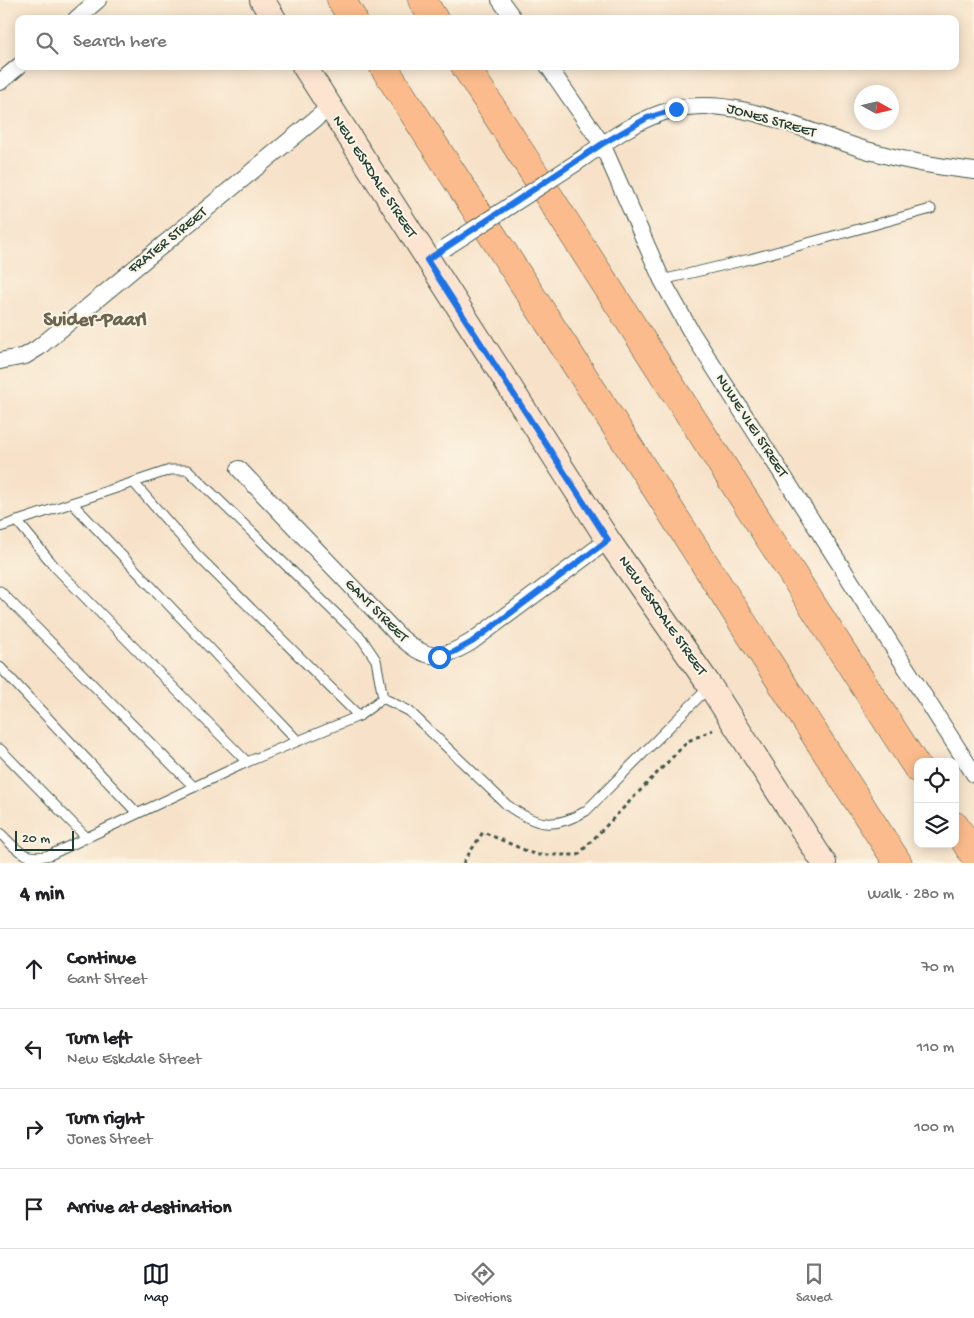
<!DOCTYPE html>
<html lang="en">
<head>
<meta charset="utf-8">
<style>
	:root { --surface:#fff; --page:#f6f6f6; --text:#202124; --muted:#757577; --line:#e0e0e0; --accent:#111827 }
	body { margin:0; font-family:"Gochi Hand",sans-serif; background:var(--page); color:var(--text) }
	.controls { position:absolute; right:15px; bottom:15px; display:grid; overflow:hidden; border-radius:10px; box-shadow:0 2px 12px #0003 }
	.controls button { width:45px; height:45px; display:grid; place-items:center; padding:0; border:0; border-bottom:1px solid var(--line); background:var(--surface); color:var(--text); font:25px sans-serif }
	.compass { position:absolute; left:854px; top:85px; width:45px; height:45px; border-radius:50%; background:var(--surface); box-shadow:0 2px 12px #0003; rotate:98deg }
	.scale { position:absolute; left:15px; bottom:12px; width:59px; box-sizing:border-box; padding-left:5px; border:2px solid #1f3d34; border-top:0; font-size:14px; line-height:18px; white-space:nowrap; color:#1f3d34; -webkit-text-stroke:4px #fcf5e5; paint-order:stroke }
	.stop { position:absolute; width:15px; height:15px; margin:-11px; border:4px solid #1a73e8; border-radius:50%; background:#fff }
	.stop.end { background:#1a73e8; border-color:#fff; box-shadow:0 1px 5px #0008 }
	.list { margin:0; padding:0; list-style:none }
	h2 { display:flex; justify-content:space-between; align-items:center; height:65px; margin:0; padding:0 20px; font-size:21px }
	h2 small { font-size:16px; font-weight:400; color:var(--muted) }
	.list li { display:grid; grid-template-columns:32px 1fr auto; gap:15px; align-items:center; box-sizing:border-box; height:80px; padding:0 20px; border-top:1px solid var(--line) }
	.list b { display:block; font-size:19px; white-space:nowrap }
	.list p { margin:0; font-size:16px; white-space:nowrap; color:var(--muted) }
	.list em { font-size:16px; font-style:normal; color:var(--muted) }
	.icon { flex:none; width:28px; height:28px; fill:none; stroke:currentColor; stroke-width:2; stroke-linecap:round; stroke-linejoin:round }
	.map { position:relative; flex:none; width:974px; height:863px; overflow:hidden }
	.search { position:absolute; background:var(--surface); box-shadow:0 2px 12px #0003; left:15px; right:15px; top:15px; height:55px; display:flex; align-items:center; gap:12px; box-sizing:border-box; padding:0 18px; border-radius:10px; color:var(--muted); font-size:19px }
	.sheet { height:385px; background:var(--surface) }
	nav { display:flex; justify-content:space-around; align-items:center; box-sizing:border-box; height:70px; border-top:1px solid var(--line); background:var(--surface); font-size:14px; color:var(--muted) }
	nav a { display:grid; justify-items:center; gap:2px }
	nav .on { color:var(--accent) }
	.map>svg:first-child { display:block }
</style>
</head>
<body>
<div class="map">
<svg width="974" height="863" viewBox="0 0 974 863">
	<rect width="100%" height="100%" fill="#fcf5e5"/>
	<filter id="ink" filterUnits="userSpaceOnUse"><feTurbulence type="fractalNoise" baseFrequency=".02" numOctaves="2"/><feDisplacementMap in="SourceGraphic" scale="10" xChannelSelector="R" yChannelSelector="G"/><feConvolveMatrix kernelMatrix="1 2 1 2 8 2 1 2 1" color-interpolation-filters="sRGB"/></filter>
	<filter id="wash" filterUnits="userSpaceOnUse"><feTurbulence type="fractalNoise" baseFrequency=".0096" numOctaves="4" result="noise"/><feDisplacementMap in="SourceGraphic" scale="20" xChannelSelector="R" yChannelSelector="G"/><feGaussianBlur stdDeviation="1.12" result="paint"/><feColorMatrix in="noise" values="0 0 0 0 0 0 0 0 0 0 0 0 0 0 0 0 0 1.4 0 .05"/><feComposite in="paint" operator="in"/></filter>
	<g filter="url(#wash)">
		<rect width="100%" height="100%" fill="#f7e2c9"/>
	</g>
	<g filter="url(#ink)">
		<g fill="none" stroke-linecap="round" stroke-linejoin="round">
			<g stroke="#3f564a" stroke-width="11">
				<g id="lane">
					<path d="M662 280 750 259 931 209"/>
					<path d="M134 483 197 555 359 716"/>
					<path d="M72 503 297 740"/>
					<path d="M17 521 55 567 247 762"/>
					<path d="M0 527 170 470H188L362 639 376 660 383 698"/>
					<path d="M0 591 194 787"/>
					<path d="M0 667 137 813"/>
					<path d="M383 698 409 711 507 805C536 826 554 830 586 811L708 688"/>
					<path d="M0 749 86 837"/>
					<path d="M0 833C18 851 24 861 50 855L247 762 359 716 383 698"/>
				</g>
			</g>
			<g stroke="#3f564a" stroke-width="18">
				<g id="street">
					<path d="M500 0 514 19"/>
					<path d="M76 19 98 0"/>
					<path d="M548 66 602 144 662 280 690 330 974 774"/>
					<path d="M0 82 19 66"/>
					<path d="M576 163C607 141 639 117 676 109 737 95 808 133 866 150 901 160 938 167 974 171"/>
					<path d="M0 361 25 356 38 348 330 107"/>
					<path d="M239 469 398 635C427 661 439 661 471 642L608 540"/>
				</g>
			</g>
			<g stroke="#3f564a" stroke-width="26">
				<g id="secondary">
					<path d="M262 0 274 19"/>
					<path d="M304 66 608 540 710 686 824 863"/>
				</g>
			</g>
			<g stroke="#3f564a" stroke-width="29">
				<g id="highway">
					<path d="M341 0 353 19"/>
					<path d="M422 0 434 19"/>
					<path d="M383 66 898 863"/>
					<path d="M465 66 918 769"/>
					<path d="M955 826 974 855"/>
				</g>
			</g>
			<path stroke="#3f564a" stroke-width="3" stroke-dasharray="4 4" stroke-linecap="butt" d="M463 863 483 832 536 855H578L688 741 713 730"/>
			<use href="#lane" stroke="#fff" stroke-width="9"/>
			<use href="#street" stroke="#fff" stroke-width="16"/>
			<use href="#secondary" stroke="#fde4d1" stroke-width="24"/>
			<use href="#highway" stroke="#fbbb8c" stroke-width="28"/>
			<g stroke="#3f564a" stroke-width="18" stroke-linecap="butt">
				<path id="street-bridge" d="M445 248 576 163"/>
			</g>
			<use href="#street-bridge" stroke="#fff" stroke-width="16"/>
		</g>
	</g>
	<g fill="none" stroke-linecap="round" stroke-linejoin="round" filter="url(#ink)">
		<path stroke="#1a73e8" stroke-width="6" d="M439 657 454 652 472 642 608 540 427 260 602 144 647 118 676 109"/>
	</g>
	<g text-anchor="middle" dominant-baseline="central" stroke-width="4" stroke-linejoin="round" paint-order="stroke">
		<g font-size="15" fill="#1f3d34" stroke="#fcf5e5">
			<text transform="translate(771 121) rotate(16)">JONES STREET</text>
			<text transform="translate(374 177) rotate(57)">NEW ESKDALE STREET</text>
			<text transform="translate(168 241) rotate(-39)">FRATER STREET</text>
			<text transform="translate(751 426) rotate(57)">NUWE VLEI STREET</text>
			<text transform="translate(376 611) rotate(45)">GANT STREET</text>
			<text transform="translate(662 616) rotate(55)">NEW ESKDALE STREET</text>
		</g>
		<g font-size="20" font-weight="bold" fill="#6b6550" stroke="#fcf5e5">
			<text x="95" y="321">Suider-Paarl</text>
		</g>
	</g>
</svg>
<div class="controls">
<button><svg class="icon" aria-label="locate" viewBox="0 0 24 24"><circle cx="12" cy="12" r="6"/><path d="M12 2v4M12 18v4M2 12h4M18 12h4"/></svg></button>
<button><svg class="icon" aria-label="layers" viewBox="0 0 24 24"><path d="M12 4l9 5-9 5-9-5zM3 14l9 5 9-5"/></svg></button>
</div>
<svg class="compass" viewBox="-18 -18 36 36"><path d="M0-13l5 13h-10z" fill="#e53935"/><path d="M0 13l5-13h-10z" fill="#757577"/></svg>
<div class="scale">20 m</div>
<div class="stop" style="left:439px;top:657px"></div>
<div class="stop end" style="left:676px;top:109px"></div>
<div class="search"><svg class="icon" aria-label="search" viewBox="0 0 24 24"><circle cx="10" cy="10" r="6"/><path d="M15 15l6 6"/></svg>Search here</div>
</div>
<section class="sheet">
<h2>4 min<small>Walk · 280 m</small></h2>
<ul class="list">
<li><svg class="icon" aria-label="ahead" viewBox="0 0 24 24"><path d="M12 20V5M6 11l6-6 6 6"/></svg><div><b>Continue</b><p>Gant Street</p></div><em>70 m</em></li>
<li><svg class="icon" aria-label="left" viewBox="0 0 24 24"><path d="M17 20v-9H6M10 6l-5 5 5 5"/></svg><div><b>Turn left</b><p>New Eskdale Street</p></div><em>110 m</em></li>
<li><svg class="icon" aria-label="right" viewBox="0 0 24 24"><path d="M7 20v-9h11M14 6l5 5-5 5"/></svg><div><b>Turn right</b><p>Jones Street</p></div><em>100 m</em></li>
<li><svg class="icon" aria-label="arrive" viewBox="0 0 24 24"><path d="M6 21V4h12l-3 4 3 4H6"/></svg><div><b>Arrive at destination</b></div></li>
</ul>
</section>
<nav>
<a class="on"><svg class="icon" aria-label="map" viewBox="0 0 24 24"><path d="M3 6l6-2 6 2 6-2v14l-6 2-6-2-6 2zM9 4v14M15 6v14"/></svg>Map</a>
<a><svg class="icon" aria-label="directions" viewBox="0 0 24 24"><path d="M12 3l9 9-9 9-9-9zM9 14v-3h6M13 9l2 2-2 2"/></svg>Directions</a>
<a><svg class="icon" aria-label="saved" viewBox="0 0 24 24"><path d="M7 4h10v16l-5-4-5 4z"/></svg>Saved</a>
</nav>
</body>
</html>
